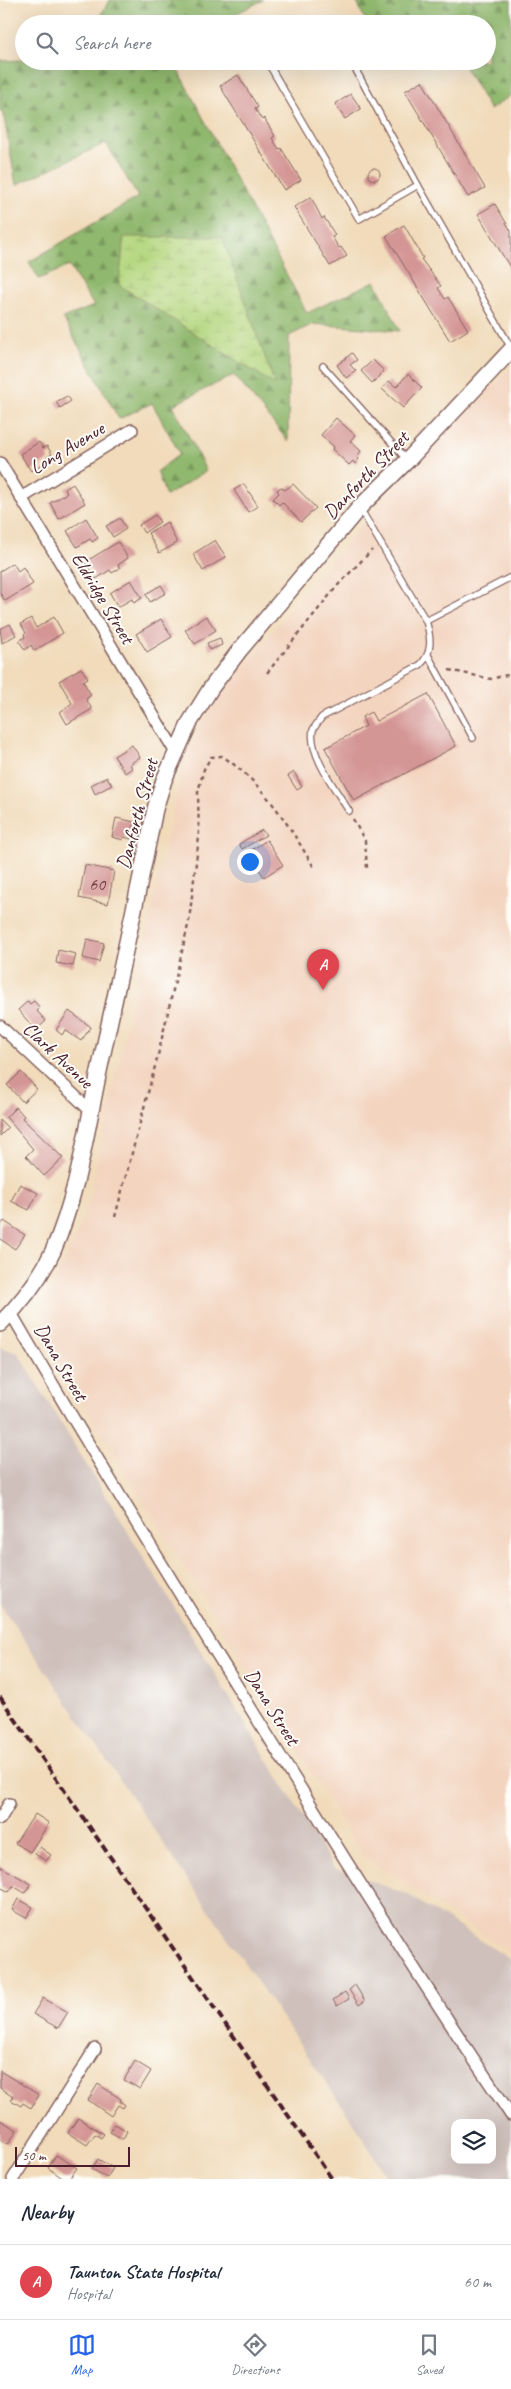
<!DOCTYPE html>
<html lang="en">
<head>
<meta charset="utf-8">
<style>
	:root { --surface:#fff; --page:#f2f2f3; --text:#1f2937; --muted:#747a83; --line:#e0e1e3; --accent:#2563eb }
	body { margin:0; font-family:Caveat,sans-serif; background:var(--page); color:var(--text) }
	.controls { position:absolute; right:15px; bottom:15px; display:grid; overflow:hidden; border-radius:10px; box-shadow:0 5px 20px #0002 }
	.controls button { width:45px; height:45px; display:grid; place-items:center; padding:0; border:0; border-bottom:1px solid var(--line); background:var(--surface); color:var(--text); font:25px sans-serif }
	.scale { position:absolute; left:15px; bottom:12px; width:115px; box-sizing:border-box; padding-left:5px; border:2px solid #4a1f2b; border-top:0; font-size:14px; line-height:18px; white-space:nowrap; color:#4a1f2b; -webkit-text-stroke:4px #fdfcf7; paint-order:stroke }
	.you { position:absolute; left:249px; top:861px; width:18px; height:18px; margin:-12px; border:4px solid #fff; border-radius:50%; background:#1a73e8; box-shadow:0 0 0 8px #1a73e833 }
	.badge { display:grid; place-items:center; width:32px; height:32px; border-radius:50%; background:var(--accent); color:#fff; font-size:16px; font-weight:700 }
	.pin { position:absolute; translate:-50% -41px; filter:drop-shadow(0 1px 2px #0008) }
	.pin::after { content:''; position:absolute; top:26px; width:18px; height:15px; background:inherit; clip-path:polygon(0 0,100% 0,50% 100%) }
	.list { margin:0; padding:0; list-style:none }
	h2 { display:flex; justify-content:space-between; align-items:center; height:65px; margin:0; padding:0 20px; font-size:21px }
	h2 small { font-size:16px; font-weight:400; color:var(--muted) }
	.list li { display:grid; grid-template-columns:32px 1fr auto; gap:15px; align-items:center; box-sizing:border-box; height:75px; padding:0 20px; border-top:1px solid var(--line) }
	.list b { display:block; font-size:19px; white-space:nowrap }
	.list p { margin:0; font-size:16px; white-space:nowrap; color:var(--muted) }
	.list em { font-size:16px; font-style:normal; color:var(--muted) }
	.icon { flex:none; width:28px; height:28px; fill:none; stroke:currentColor; stroke-width:2; stroke-linecap:round; stroke-linejoin:round }
	.map { position:relative; flex:none; width:511px; height:2179px; overflow:hidden }
	.search { position:absolute; background:var(--surface); box-shadow:0 5px 20px #0002; left:15px; right:15px; top:15px; height:55px; display:flex; align-items:center; gap:12px; box-sizing:border-box; padding:0 18px; border-radius:28px; color:var(--muted); font-size:19px }
	.sheet { height:140px; background:var(--surface) }
	nav { display:flex; justify-content:space-around; align-items:center; box-sizing:border-box; height:70px; border-top:1px solid var(--line); background:var(--surface); font-size:14px; color:var(--muted) }
	nav a { display:grid; justify-items:center; gap:2px }
	nav .on { color:var(--accent) }
	.map>svg:first-child { display:block }
</style>
</head>
<body>
<div class="map">
<svg width="511" height="2179" viewBox="0 0 511 2179">
	<defs>
		<pattern id="forest-firs" width="22" height="20" patternUnits="userSpaceOnUse" patternTransform="scale(1.25)"><rect width="22" height="20" fill="#90b86e"/><path d="M5 1l3.5 6h-7zM16 11l3.5 6h-7z" fill="#78955b"/></pattern>
		<pattern id="wetland-marsh" width="20" height="14" patternUnits="userSpaceOnUse" patternTransform="scale(1.25)"><rect width="20" height="14" fill="#b5d780"/><path d="M1 5h8M5 5V1M11 12h8M15 12V8" fill="none" stroke="#9db86f"/></pattern>
	</defs>
	<rect width="100%" height="100%" fill="#fdfcf7"/>
	<filter id="ink" filterUnits="userSpaceOnUse"><feTurbulence type="fractalNoise" baseFrequency=".02" numOctaves="2"/><feDisplacementMap in="SourceGraphic" scale="10" xChannelSelector="R" yChannelSelector="G"/><feConvolveMatrix kernelMatrix="1 2 1 2 8 2 1 2 1" color-interpolation-filters="sRGB"/></filter>
	<filter id="wash" filterUnits="userSpaceOnUse"><feTurbulence type="fractalNoise" baseFrequency=".0096" numOctaves="4" result="noise"/><feDisplacementMap in="SourceGraphic" scale="20" xChannelSelector="R" yChannelSelector="G"/><feGaussianBlur stdDeviation="1.12" result="paint"/><feColorMatrix in="noise" values="0 0 0 0 0 0 0 0 0 0 0 0 0 0 0 0 0 1.4 0 .05"/><feComposite in="paint" operator="in"/></filter>
	<g filter="url(#wash)">
		<rect width="100%" height="100%" fill="#f1dbbb"/>
		<path fill="#f3d4bf" d="M511 368V1953L363 1856 50 1351 43 1326 42 1312 45 1298 76 1237 89 1201 180 778 189 749 201 723 226 688 378 505Z"/>
		<path fill="#cfc0bb" fill-rule="evenodd" d="M0 1347 18 1353 334 1868 407 1894 511 1960V2179H388L355 2125 0 1604ZM455 2123H492V2160H455Z"/>
		<g fill="url(#forest-firs)" stroke="#6d6c4c">
			<path d="M110 0H263L216 24H95Z"/>
			<path d="M356 0H511V95L490 110 461 61H487V24H367Z"/>
			<path d="M24 60 173 61 307 313 375 281 400 331 313 324 289 336 288 441 234 375 173 405 206 471 166 496 157 471 180 454 152 403 119 419 63 318 94 306 69 266 39 279 29 262 138 197 106 143 16 185 3 112 0 111V61Z"/>
		</g>
		<path fill="url(#wetland-marsh)" stroke="#807b56" d="M124 237H222L275 385 119 285Z"/>
		<g id="blocks">
			<g fill="#d49695">
				<path d="M238 75 258 107 255 109 262 120 264 118 275 136 272 138 279 149 281 148 301 180 284 190 220 86Z"/>
				<path d="M422 81 485 188 468 197 405 91Z"/>
				<path d="M351 94 361 109 345 119 335 104Z"/>
				<circle cx="374" cy="174" r="6"/>
				<path d="M311 197 322 219 324 217 335 235 332 237 339 248 341 247 347 256 330 266 294 207Z"/>
				<path d="M495 204 511 231V269L478 214Z"/>
				<path d="M404 225 423 258 421 259 441 286 438 288 445 299 448 297 468 330 450 341 386 236Z"/>
				<path d="M352 353 357 360 350 365 356 371 346 378 337 365Z"/>
				<path d="M373 360 384 371 372 383 361 371Z"/>
				<path d="M408 374 422 388 403 408 382 389 389 381 396 387Z"/>
				<path d="M67 396 71 401 60 408 56 402Z"/>
				<path d="M336 418 355 435 350 441 361 451 357 457 359 459 355 464 353 461 349 465 332 449 334 447 321 435Z"/>
				<path d="M39 442 43 448 47 446 52 454 47 457 49 460 31 471 20 454Z"/>
				<path d="M73 484 85 503 59 519 50 503 67 493 65 489Z"/>
				<path d="M244 484 258 506 248 512 234 490Z"/>
				<path d="M293 484 316 508 301 522 282 502 279 505 273 499 279 493 277 490 281 487 285 490Z"/>
				<path d="M155 515 160 522 144 533 139 525Z"/>
				<path d="M86 518 98 538 92 542 90 539 77 547 67 531Z"/>
				<path d="M120 518 126 529 113 537 106 526Z"/>
				<path d="M167 522 177 543 159 553 148 533Z"/>
				<path d="M215 540 226 557 203 571 193 554Z"/>
				<path d="M118 542 128 558 118 565 120 568 112 573 110 570 96 579 85 562Z"/>
				<path d="M13 563 18 571 23 567 33 584 5 601 0 593V571Z"/>
				<path d="M131 580 142 598 134 603 132 599 118 607 110 593Z"/>
				<path d="M161 585 166 593 150 602 146 594Z"/>
				<path d="M206 616 216 630 195 644 185 630Z"/>
				<path d="M54 617 63 633 34 651 31 645 25 650 19 641 25 637 24 634 26 633 21 624 31 618 36 628Z"/>
				<path d="M161 619 172 637 147 652 136 634Z"/>
				<path d="M10 624 16 635 2 643 0 629Z"/>
				<path d="M220 638 222 645 210 650 207 643Z"/>
				<path d="M81 668 88 678 83 681 91 695 86 699 92 709 67 724 60 712 72 703 59 681Z"/>
				<path d="M428 694 456 746 354 801 325 748 366 726 362 717 371 712 376 721Z"/>
				<path d="M132 745 140 757 130 764 132 768 125 773 114 756Z"/>
				<path d="M294 772 302 787 297 790 288 776Z"/>
				<path d="M107 777 112 785 95 794 91 785Z"/>
				<path d="M116 818 135 822 131 839 124 837 123 840 112 837Z"/>
				<path d="M262 830 266 835 242 849 239 844Z"/>
				<path d="M267 840 283 865 264 877 248 852Z"/>
				<path d="M85 865 114 871 108 904 79 898Z"/>
				<path d="M87 939 104 943 99 962 83 958Z"/>
				<path d="M58 950 76 954 73 966 56 963Z"/>
				<path d="M28 1001 30 1004 34 1001 40 1008 37 1011 46 1021 36 1030 18 1010Z"/>
				<path d="M69 1011 91 1027 81 1041 65 1030 62 1035 56 1030Z"/>
				<path d="M21 1072 37 1089 23 1102 7 1085Z"/>
				<path d="M16 1107 24 1116 22 1118 63 1158 44 1176 26 1156 33 1149 6 1117Z"/>
				<path d="M0 1120 8 1128 0 1136Z"/>
				<path d="M20 1184 38 1193 29 1210 11 1201Z"/>
				<path d="M4 1221 25 1235 15 1249 0 1239V1226Z"/>
				<path d="M35 1814 49 1823 30 1852 15 1843Z"/>
				<path d="M40 1847 51 1855 46 1861 35 1854Z"/>
				<path d="M0 1866 31 1884 25 1893 13 1886 9 1892 0 1887Z"/>
				<path d="M18 1899 33 1907 26 1918 12 1910Z"/>
				<path d="M355 1985 365 2001 359 2005 349 1990Z"/>
				<path d="M345 1992 349 1999 337 2006 333 2000Z"/>
				<path d="M43 1998 68 2012 58 2028 33 2014Z"/>
				<path d="M135 2061 151 2071 140 2089 124 2080Z"/>
				<path d="M0 2071 39 2095 31 2108 23 2103 21 2106 11 2100 13 2097 0 2088Z"/>
				<path d="M98 2084 121 2099 120 2101 125 2105 123 2108 118 2105 111 2116 88 2100Z"/>
				<path d="M78 2118 104 2134 101 2138 95 2134 87 2145 68 2133Z"/>
				<path d="M0 2120 17 2130 8 2144 0 2139Z"/>
				<path d="M115 2124 127 2131 123 2139 110 2132Z"/>
				<path d="M56 2155 77 2168 69 2179H64L48 2168Z"/>
				<path d="M98 2159 113 2168 107 2178 92 2169Z"/>
			</g>
		</g>
	</g>
	<g filter="url(#ink)">
		<use href="#blocks" fill-opacity="0" stroke="#84615d" stroke-width="1"/>
		<g fill="none" stroke-linecap="round" stroke-linejoin="round">
			<g stroke="#84615d" stroke-width="8">
				<g id="service">
					<path d="M271 61 268 63 359 219 418 185 351 61"/>
					<path d="M418 185 511 348"/>
					<path d="M323 366 406 459"/>
					<path d="M361 510 426 621 511 577"/>
					<path d="M428 655 473 738"/>
					<path d="M349 811C337 791 308 754 313 730 315 726 319 721 322 717L420 665C433 653 431 637 426 621"/>
				</g>
			</g>
			<g stroke="#84615d" stroke-width="14">
				<g id="minor">
					<path d="M0 463 175 751"/>
					<path d="M21 498 132 430"/>
					<path d="M0 1026 91 1111"/>
					<path d="M11 1313C83 1438 159 1560 235 1683 325 1828 415 1973 511 2115"/>
					<path d="M0 1819 9 1804"/>
					<path d="M13 2179 95 2049"/>
				</g>
			</g>
			<g stroke="#84615d" stroke-width="18">
				<path id="tertiary" d="M0 1324C21 1303 40 1279 53 1251 77 1196 86 1134 98 1076 117 987 137 898 155 809L164 780 190 722 211 688 239 651 359 508 408 460 511 350"/>
			</g>
			<g stroke="#84615d" stroke-width="2.5" stroke-dasharray="4 4" stroke-linecap="butt">
				<path d="M449 670 491 679 511 674"/>
				<path d="M267 673 337 586 372 550"/>
				<path d="M353 819 365 841 367 868"/>
				<path d="M115 1217 158 1055 189 921 199 837 198 792 204 769 211 757 222 756C265 784 289 826 315 869"/>
			</g>
			<use href="#service" stroke="#fff" stroke-width="5.5"/>
			<use href="#minor" stroke="#fff" stroke-width="11"/>
			<use href="#tertiary" stroke="#fff" stroke-width="15"/>
			<path stroke="#4a1f2b" stroke-width="4" stroke-dasharray="8 4" stroke-linecap="butt" d="M0 1697 332 2179"/>
		</g>
	</g>
	<g text-anchor="middle" dominant-baseline="central" stroke-width="4" stroke-linejoin="round" paint-order="stroke">
		<g font-size="18" fill="#6c3d46">
			<text x="97" y="884">60</text>
		</g>
		<g font-size="20" fill="#4a1f2b" stroke="#fdfcf7">
			<text transform="translate(67 448) rotate(-31)">Long Avenue</text>
			<text transform="translate(366 475) rotate(-46)">Danforth Street</text>
			<text transform="translate(103 598) rotate(59)">Eldridge Street</text>
			<text transform="translate(137 814) rotate(-75)">Danforth Street</text>
			<text transform="translate(58 1055) rotate(43)">Clark Avenue</text>
			<text transform="translate(61 1362) rotate(60)">Dana Street</text>
			<text transform="translate(272 1707) rotate(58)">Dana Street</text>
		</g>
	</g>
</svg>
<div class="controls">
<button><svg class="icon" aria-label="layers" viewBox="0 0 24 24"><path d="M12 4l9 5-9 5-9-5zM3 14l9 5 9-5"/></svg></button>
</div>
<div class="scale">50 m</div>
<div class="you"></div>
<div class="pin badge" style="left:323px;top:990px;background:#e0444e">A</div>
<div class="search"><svg class="icon" aria-label="search" viewBox="0 0 24 24"><circle cx="10" cy="10" r="6"/><path d="M15 15l6 6"/></svg>Search here</div>
</div>
<section class="sheet">
<h2>Nearby<small></small></h2>
<ul class="list">
<li><span class="badge" style="background:#e0444e">A</span><div><b>Taunton State Hospital</b><p>Hospital</p></div><em>60 m</em></li>
</ul>
</section>
<nav>
<a class="on"><svg class="icon" aria-label="map" viewBox="0 0 24 24"><path d="M3 6l6-2 6 2 6-2v14l-6 2-6-2-6 2zM9 4v14M15 6v14"/></svg>Map</a>
<a><svg class="icon" aria-label="directions" viewBox="0 0 24 24"><path d="M12 3l9 9-9 9-9-9zM9 14v-3h6M13 9l2 2-2 2"/></svg>Directions</a>
<a><svg class="icon" aria-label="saved" viewBox="0 0 24 24"><path d="M7 4h10v16l-5-4-5 4z"/></svg>Saved</a>
</nav>
</body>
</html>
